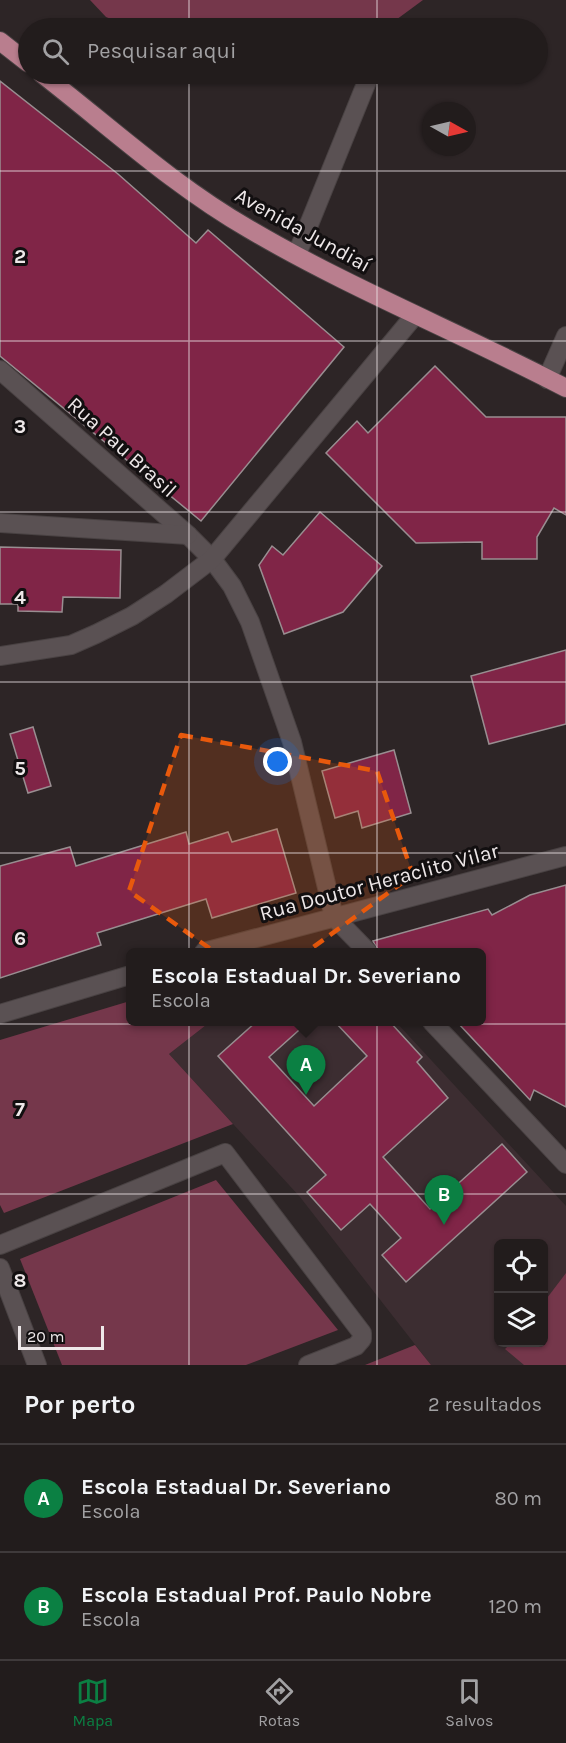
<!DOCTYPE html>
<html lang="pt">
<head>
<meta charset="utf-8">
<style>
	:root { --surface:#221c1c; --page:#2a2525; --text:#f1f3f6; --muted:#a2a1a3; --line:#3f3a3b; --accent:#0b8043 }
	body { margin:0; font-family:Karla,sans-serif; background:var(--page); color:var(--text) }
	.controls { position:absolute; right:18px; bottom:18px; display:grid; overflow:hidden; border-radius:9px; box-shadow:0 2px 4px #0004 }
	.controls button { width:54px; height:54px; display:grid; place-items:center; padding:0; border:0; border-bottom:2px solid var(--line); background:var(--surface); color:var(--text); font:30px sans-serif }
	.compass { position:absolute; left:422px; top:102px; width:54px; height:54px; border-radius:50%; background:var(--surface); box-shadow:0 2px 4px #0004; rotate:98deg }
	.scale { position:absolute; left:18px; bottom:15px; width:86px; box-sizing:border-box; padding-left:6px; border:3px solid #eee8e9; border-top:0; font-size:16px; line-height:21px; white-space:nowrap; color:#eee8e9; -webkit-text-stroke:4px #120f10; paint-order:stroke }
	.you { position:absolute; left:278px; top:762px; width:21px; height:21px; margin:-15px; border:4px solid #fff; border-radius:50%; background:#1a73e8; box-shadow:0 0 0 9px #1a73e833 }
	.badge { display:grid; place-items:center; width:39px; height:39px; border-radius:50%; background:var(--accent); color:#fff; font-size:20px; font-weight:700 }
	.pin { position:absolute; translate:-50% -50px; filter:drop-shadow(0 2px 3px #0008) }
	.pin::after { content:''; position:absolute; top:32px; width:21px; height:18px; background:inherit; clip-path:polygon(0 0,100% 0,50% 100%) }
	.popup { position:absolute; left:126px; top:948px; width:360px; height:78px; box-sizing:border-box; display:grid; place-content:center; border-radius:9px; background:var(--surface); filter:drop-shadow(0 2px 4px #0005); font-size:20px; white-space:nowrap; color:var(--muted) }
	.popup b { font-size:22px; color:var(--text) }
	.popup::after { content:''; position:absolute; left:50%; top:100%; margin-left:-12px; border:12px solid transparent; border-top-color:var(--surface) }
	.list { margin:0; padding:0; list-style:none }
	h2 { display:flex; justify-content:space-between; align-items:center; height:78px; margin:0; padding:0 24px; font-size:26px }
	h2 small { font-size:20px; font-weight:400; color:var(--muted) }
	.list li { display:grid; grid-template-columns:39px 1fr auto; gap:18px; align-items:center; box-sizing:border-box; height:108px; padding:0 24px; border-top:2px solid var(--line) }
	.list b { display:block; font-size:22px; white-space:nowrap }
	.list p { margin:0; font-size:20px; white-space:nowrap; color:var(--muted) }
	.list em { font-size:20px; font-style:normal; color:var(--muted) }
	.icon { flex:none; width:33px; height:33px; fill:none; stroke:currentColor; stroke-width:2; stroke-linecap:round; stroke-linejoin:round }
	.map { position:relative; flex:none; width:566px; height:1365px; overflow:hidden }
	.search { position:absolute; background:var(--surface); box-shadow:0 2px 4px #0004; left:18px; right:18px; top:18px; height:66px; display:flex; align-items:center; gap:15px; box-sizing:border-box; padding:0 21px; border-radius:33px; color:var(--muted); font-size:22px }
	.sheet { height:294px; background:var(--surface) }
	nav { display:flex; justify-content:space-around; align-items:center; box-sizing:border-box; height:84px; border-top:2px solid var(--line); background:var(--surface); font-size:16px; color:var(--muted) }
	nav a { display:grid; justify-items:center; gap:3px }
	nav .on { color:var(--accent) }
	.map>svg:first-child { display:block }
</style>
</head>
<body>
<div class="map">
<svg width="566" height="1365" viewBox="0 0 566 1365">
	<rect width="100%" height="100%" fill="#2d2526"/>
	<path fill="#3c2d31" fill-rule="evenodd" d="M210 1022H396L566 1206V1365H431L300 1197 169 1054ZM498 1244H544V1342H498Z"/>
	<g fill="#75374b">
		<path d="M90 0H423L385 28H133L106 17Z"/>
		<path d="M130 1001V1022H210L169 1054 233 1124 4 1213 0 1205V1040Z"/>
		<path d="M216 1180 338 1330 246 1365H62L20 1259Z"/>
		<path d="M566 1273V1365H524L505 1349 511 1343 544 1342V1302Z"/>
		<path d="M415 1345 431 1365H365Z"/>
	</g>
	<g fill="#802547" stroke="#998e91" stroke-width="1.5">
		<path d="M0 81 118 174 196 243 208 230 344 347 201 521 0 356Z"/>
		<path d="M435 366 486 417H566V515L554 508 537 537V559H482V542L416 543 326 453 357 421 368 433Z"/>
		<path d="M320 512 382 566 343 612 284 634 259 565 272 546 283 555Z"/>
		<path d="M0 547 121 550 120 598 63 597 62 612 18 611V604H0Z"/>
		<path d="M566 650V724L489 744 471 676Z"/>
		<path d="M33 727 51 786 28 793 10 734Z"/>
		<path d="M394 750 411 813 362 828 358 811 335 818 322 771Z"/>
		<path d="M277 829 296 893 212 918 206 899 97 933 101 945 0 978V866L70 847 76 866 186 832 189 844 228 832 232 842Z"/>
		<path d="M566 885V1107L534 1090 530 1100 457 1022H482V952H379L373 941 488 909 492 915 530 895Z"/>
		<path d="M256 1022H308L269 1057 314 1106 367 1056 335 1022H390L422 1057 417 1062 448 1098 383 1157 430 1209 502 1144 527 1172 406 1282 382 1255 401 1238 370 1204 341 1230 307 1192 326 1175 218 1056Z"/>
	</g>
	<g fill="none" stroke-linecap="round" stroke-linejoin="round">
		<g stroke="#494243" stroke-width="20">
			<g id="minor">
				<path d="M297 254 370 74"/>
				<path d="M0 370 188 535 212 559 232 586 250 622 292 742 334 917 368 952"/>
				<path d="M547 379 566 336"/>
				<path d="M0 523 188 535"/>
				<path d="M0 656 71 645 96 634 132 616 166 594 212 559 415 315"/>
				<path d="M204 952 566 856"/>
				<path d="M0 1014 130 975"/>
				<path d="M432 1022 566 1164"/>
				<path d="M0 1245 225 1153 362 1333V1339L356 1346 308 1365"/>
				<path d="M0 1268 37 1365"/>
			</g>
		</g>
		<g stroke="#494243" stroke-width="20">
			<g id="major">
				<path d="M0 41 28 63"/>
				<path d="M42 74C109 126 174 186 249 229 351 289 461 333 566 388"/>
			</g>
		</g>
		<use href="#minor" stroke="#5a5153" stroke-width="18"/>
		<use href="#major" stroke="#b97e8e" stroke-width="18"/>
	</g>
	<path fill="#e8590c" fill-opacity="0.2" stroke="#e8590c" stroke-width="4.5" stroke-dasharray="12 8" stroke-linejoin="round" d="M181 735 377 771 413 875 261 985 129 891Z"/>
	<path fill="none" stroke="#eee8e9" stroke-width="1.5" stroke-opacity="0.55" d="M189 0V28M377 0V28M189 74V1365M377 74V1365M0 171H566M0 341H566M0 512H566M0 682H566M0 853H566M0 1024H566M0 1194H566"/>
	<g text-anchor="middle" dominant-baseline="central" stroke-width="6" stroke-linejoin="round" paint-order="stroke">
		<g font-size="21" fill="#eee8e9" stroke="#120f10">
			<text transform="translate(303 230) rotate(29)">Avenida Jundiaí</text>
			<text transform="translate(122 447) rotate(42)">Rua Pau Brasil</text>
			<text transform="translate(379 882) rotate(-15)">Rua Doutor Heraclito Vilar</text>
		</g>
	</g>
	<g font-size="20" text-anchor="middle" font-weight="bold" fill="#eee8e9" stroke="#120f10" stroke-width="6" stroke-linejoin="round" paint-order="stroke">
		<text x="20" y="263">2</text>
		<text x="20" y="433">3</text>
		<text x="20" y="604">4</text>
		<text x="20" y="775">5</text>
		<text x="20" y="945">6</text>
		<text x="20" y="1116">7</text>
		<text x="20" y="1287">8</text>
	</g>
</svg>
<div class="controls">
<button><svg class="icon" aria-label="locate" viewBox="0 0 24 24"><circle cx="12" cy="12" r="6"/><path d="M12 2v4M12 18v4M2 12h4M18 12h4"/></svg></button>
<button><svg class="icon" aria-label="layers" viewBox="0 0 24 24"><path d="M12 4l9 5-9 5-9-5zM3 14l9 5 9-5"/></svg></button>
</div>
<svg class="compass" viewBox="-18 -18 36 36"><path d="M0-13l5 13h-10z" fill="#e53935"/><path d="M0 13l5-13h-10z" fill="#a2a1a3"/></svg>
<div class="scale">20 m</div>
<div class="you"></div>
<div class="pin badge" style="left:306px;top:1095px">A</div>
<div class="popup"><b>Escola Estadual Dr. Severiano</b>Escola</div>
<div class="pin badge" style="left:444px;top:1225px">B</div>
<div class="search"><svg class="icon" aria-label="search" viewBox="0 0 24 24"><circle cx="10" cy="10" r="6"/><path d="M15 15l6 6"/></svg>Pesquisar aqui</div>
</div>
<section class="sheet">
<h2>Por perto<small>2 resultados</small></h2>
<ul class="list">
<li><span class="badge">A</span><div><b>Escola Estadual Dr. Severiano</b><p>Escola</p></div><em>80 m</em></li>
<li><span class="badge">B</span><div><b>Escola Estadual Prof. Paulo Nobre</b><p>Escola</p></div><em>120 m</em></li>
</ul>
</section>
<nav>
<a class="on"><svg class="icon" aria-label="map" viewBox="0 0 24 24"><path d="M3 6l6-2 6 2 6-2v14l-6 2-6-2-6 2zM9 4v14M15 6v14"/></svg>Mapa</a>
<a><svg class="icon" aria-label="directions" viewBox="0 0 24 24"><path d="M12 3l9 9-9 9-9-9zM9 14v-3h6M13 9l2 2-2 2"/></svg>Rotas</a>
<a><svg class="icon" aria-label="saved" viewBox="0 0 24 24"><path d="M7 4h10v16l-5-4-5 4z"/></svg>Salvos</a>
</nav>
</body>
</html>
